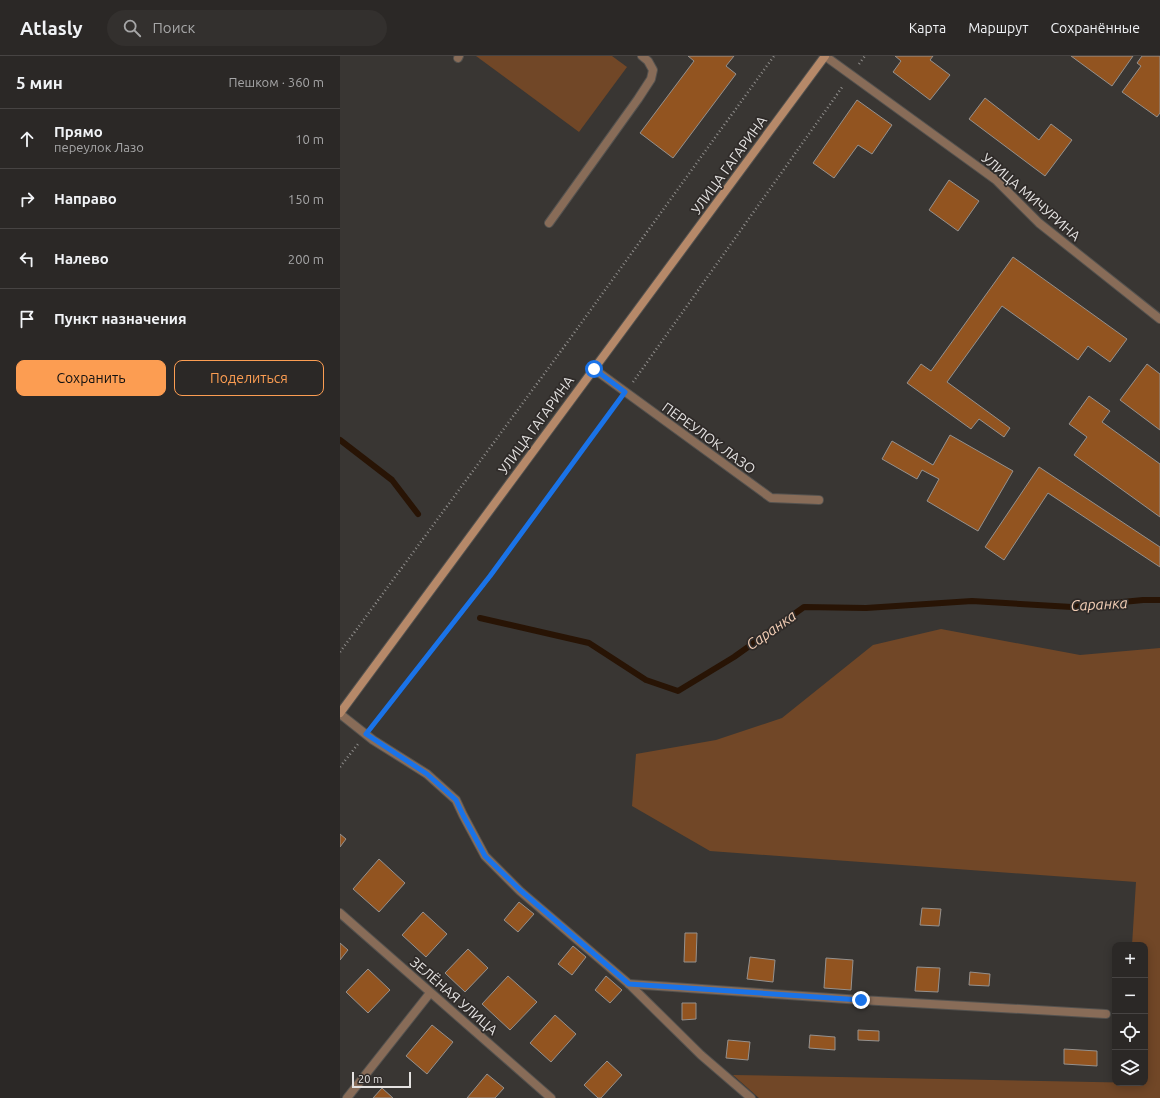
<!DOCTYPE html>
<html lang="ru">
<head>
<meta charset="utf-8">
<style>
	:root { --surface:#2b2826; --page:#33302e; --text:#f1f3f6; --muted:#a6a6a7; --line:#474443; --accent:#fc9d52 }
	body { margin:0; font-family:Ubuntu,sans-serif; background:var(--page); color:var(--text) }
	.controls { position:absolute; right:12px; bottom:12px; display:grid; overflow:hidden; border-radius:8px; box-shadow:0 2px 10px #0003 }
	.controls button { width:36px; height:36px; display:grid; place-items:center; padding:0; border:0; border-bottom:1px solid var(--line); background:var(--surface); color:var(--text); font:20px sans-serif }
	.scale { position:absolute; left:12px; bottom:10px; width:59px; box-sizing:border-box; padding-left:4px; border:2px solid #e4e2e1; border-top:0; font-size:11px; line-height:14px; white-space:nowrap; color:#e4e2e1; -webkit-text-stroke:3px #2f2b29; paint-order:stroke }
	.stop { position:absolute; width:12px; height:12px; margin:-9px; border:3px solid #1a73e8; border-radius:50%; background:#fff }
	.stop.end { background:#1a73e8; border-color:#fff; box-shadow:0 1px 4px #0008 }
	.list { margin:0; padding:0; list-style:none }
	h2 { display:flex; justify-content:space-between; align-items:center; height:52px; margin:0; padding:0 16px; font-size:17px }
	h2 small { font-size:13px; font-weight:400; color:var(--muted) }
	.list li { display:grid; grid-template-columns:26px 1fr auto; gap:12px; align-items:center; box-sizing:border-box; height:60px; padding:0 16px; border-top:1px solid var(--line) }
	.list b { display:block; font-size:15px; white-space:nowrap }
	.list p { margin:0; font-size:13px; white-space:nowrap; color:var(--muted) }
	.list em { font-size:13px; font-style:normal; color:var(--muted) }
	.actions { display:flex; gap:8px; padding:12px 16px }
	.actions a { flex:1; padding:9px 0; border:1px solid var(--accent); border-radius:8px; text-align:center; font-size:14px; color:var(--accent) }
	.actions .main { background:var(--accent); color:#111 }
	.icon { flex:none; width:22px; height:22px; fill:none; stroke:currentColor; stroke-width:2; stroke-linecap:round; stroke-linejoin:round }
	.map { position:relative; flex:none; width:820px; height:1042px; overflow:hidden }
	header { display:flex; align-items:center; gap:24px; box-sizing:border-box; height:56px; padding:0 20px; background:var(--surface); border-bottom:1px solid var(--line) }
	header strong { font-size:19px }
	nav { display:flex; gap:22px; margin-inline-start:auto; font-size:14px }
	.search { width:280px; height:36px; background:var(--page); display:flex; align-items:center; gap:10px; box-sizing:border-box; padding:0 14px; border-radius:22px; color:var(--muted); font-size:15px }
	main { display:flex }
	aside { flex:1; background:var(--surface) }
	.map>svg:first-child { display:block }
</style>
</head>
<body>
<header>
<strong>Atlasly</strong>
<div class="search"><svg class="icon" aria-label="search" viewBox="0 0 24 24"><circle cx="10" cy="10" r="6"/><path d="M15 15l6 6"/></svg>Поиск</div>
<nav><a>Карта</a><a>Маршрут</a><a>Сохранённые</a></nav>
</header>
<main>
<aside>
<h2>5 мин<small>Пешком · 360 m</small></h2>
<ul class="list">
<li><svg class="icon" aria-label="ahead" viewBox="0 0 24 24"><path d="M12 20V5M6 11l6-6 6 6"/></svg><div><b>Прямо</b><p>переулок Лазо</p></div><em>10 m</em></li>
<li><svg class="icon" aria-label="right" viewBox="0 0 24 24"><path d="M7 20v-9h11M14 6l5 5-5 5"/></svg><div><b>Направо</b></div><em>150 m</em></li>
<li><svg class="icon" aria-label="left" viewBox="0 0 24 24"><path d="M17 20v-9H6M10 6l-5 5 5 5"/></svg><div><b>Налево</b></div><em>200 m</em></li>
<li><svg class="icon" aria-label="arrive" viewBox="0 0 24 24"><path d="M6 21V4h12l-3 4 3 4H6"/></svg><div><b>Пункт назначения</b></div></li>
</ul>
<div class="actions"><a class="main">Сохранить</a><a>Поделиться</a></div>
</aside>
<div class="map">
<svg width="820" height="1042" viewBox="0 0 820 1042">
	<rect width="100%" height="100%" fill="#393633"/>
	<g fill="#714727">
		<path d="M136 0H272L287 11 239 76Z"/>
		<path d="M601 573 740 599 820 592V1042H419L393 1019 805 1027V889H792L796 826 370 795 292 750 296 698 376 684 442 662 533 589Z"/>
	</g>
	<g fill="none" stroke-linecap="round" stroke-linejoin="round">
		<g stroke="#281405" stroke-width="6">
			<path d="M0 384 52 424 78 458"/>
			<path d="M140 562 249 587 306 624 338 635 394 601 464 551 526 552 632 545 732 551 803 544H820"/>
		</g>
	</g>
	<g fill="#925420" stroke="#95918e">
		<path d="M348 0H394L386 10 396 18 333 102 300 77 354 5Z"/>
		<path d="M555 0H593L590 4 610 19 590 44 553 16 561 5Z"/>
		<path d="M731 0H793L772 30Z"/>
		<path d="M802 0H820V57L817 61 782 36 801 10 797 7Z"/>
		<path d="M645 42 699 84 711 68 732 84 705 120 629 63Z"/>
		<path d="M517 44 552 69 532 98 518 89 494 122 473 107Z"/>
		<path d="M609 124 639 145 618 175 589 154Z"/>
		<path d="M673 201 787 283 770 306 748 290 738 304 662 250 607 326 670 372 664 381 639 363 631 373 567 327 581 308 591 315Z"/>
		<path d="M807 308 820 318V374L780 344Z"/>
		<path d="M749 340 770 355 762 366 820 408V461L734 399 747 381 729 368Z"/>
		<path d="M610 379 673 415 638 475 587 445 599 423 582 414 577 423 542 403 552 385 593 409Z"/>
		<path d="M699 411 820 491V511L708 437 664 504 645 491Z"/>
		<path d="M0 778 6 783 0 791Z"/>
		<path d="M39 803 65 827 39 856 13 833Z"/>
		<path d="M179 846 194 858 178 876 164 864Z"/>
		<path d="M582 852 601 853 599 870 580 869Z"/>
		<path d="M83 856 107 878 86 901 62 879Z"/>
		<path d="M345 877H357L356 906H344Z"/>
		<path d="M0 887 8 894 0 904Z"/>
		<path d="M233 890 246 901 232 919 218 908Z"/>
		<path d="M128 893 148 912 125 936 105 917Z"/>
		<path d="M410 901 435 904 433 926 407 923Z"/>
		<path d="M486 902 513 904 511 934 484 932Z"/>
		<path d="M577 911 600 912 598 936 575 935Z"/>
		<path d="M28 913 50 934 28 957 6 936Z"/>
		<path d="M630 916 650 918 649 930 629 929Z"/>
		<path d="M168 920 197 946 170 974 142 948Z"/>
		<path d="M266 920 282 934 270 947 255 934Z"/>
		<path d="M342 947H356V963L342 964Z"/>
		<path d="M215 959 236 978 211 1006 190 987Z"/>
		<path d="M92 969 113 986 87 1018 66 1000Z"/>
		<path d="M518 974 539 975V985L518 984Z"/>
		<path d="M470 979 495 981V994L469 992Z"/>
		<path d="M388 984 410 986 408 1004 386 1002Z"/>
		<path d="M724 993 757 995V1010L724 1008Z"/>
		<path d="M267 1005 282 1019 261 1042H258L244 1029Z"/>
		<path d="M147 1018 164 1032 155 1042H127Z"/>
		<path d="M42 1032 53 1042H33Z"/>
	</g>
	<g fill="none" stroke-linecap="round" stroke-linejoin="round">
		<g stroke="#54524f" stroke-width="10">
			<g id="service">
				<path d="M118 2 119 0"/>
				<path d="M209 167 298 43 311 23 313 14 308 5 302 0"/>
				<path d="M254 313 431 442 479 444"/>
				<path d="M0 658 33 684 87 718 116 744 123 759 145 800 180 835 289 928 361 999 411 1042"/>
				<path d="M289 928 521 944 766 958"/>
			</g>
		</g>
		<g stroke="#54524f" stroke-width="10">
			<g id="minor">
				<path d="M485 0 656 124 699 167 820 263"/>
				<path d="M0 857 211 1042"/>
				<path d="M7 1042 90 937"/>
			</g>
		</g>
		<g stroke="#54524f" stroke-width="10">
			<path id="secondary" d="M0 657 485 0"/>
		</g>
		<g stroke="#918f8d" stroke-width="2.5" stroke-dasharray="1 3" stroke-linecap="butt">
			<path d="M519 8 525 0"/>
			<path d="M293 326 503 30"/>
			<path d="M0 596 221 295 434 0"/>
			<path d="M34 668 151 520 277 347"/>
			<path d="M0 711 18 688"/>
		</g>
		<use href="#service" stroke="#886c58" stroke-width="8"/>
		<use href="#minor" stroke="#886c58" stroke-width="8"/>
		<use href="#secondary" stroke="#b68969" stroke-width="8"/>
	</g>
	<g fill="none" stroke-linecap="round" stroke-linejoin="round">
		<path stroke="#1a73e8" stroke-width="5" d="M254 313 285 336 150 520 26 678 87 718 116 744 123 759 145 800 180 834 289 928 521 944"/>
	</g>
	<g text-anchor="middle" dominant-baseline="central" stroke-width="3.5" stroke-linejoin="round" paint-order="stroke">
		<g font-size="14" fill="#e4e2e1" stroke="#2f2b29">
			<text transform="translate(389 109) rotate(-54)">УЛИЦА ГАГАРИНА</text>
			<text transform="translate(691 141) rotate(41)">УЛИЦА МИЧУРИНА</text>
			<text transform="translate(196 369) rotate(-54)">УЛИЦА ГАГАРИНА</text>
			<text transform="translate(369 382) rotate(36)">ПЕРЕУЛОК ЛАЗО</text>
			<text transform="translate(114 940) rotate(41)">ЗЕЛЁНАЯ УЛИЦА</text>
		</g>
		<g font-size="15" font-style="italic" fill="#f3ceb5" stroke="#2f2b29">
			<text transform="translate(759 548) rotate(-3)">Саранка</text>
			<text transform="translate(431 574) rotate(-35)">Саранка</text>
		</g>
	</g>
</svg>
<div class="controls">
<button>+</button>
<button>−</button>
<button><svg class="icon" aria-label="locate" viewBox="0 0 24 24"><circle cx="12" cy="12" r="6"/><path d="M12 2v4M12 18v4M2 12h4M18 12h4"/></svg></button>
<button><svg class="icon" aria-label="layers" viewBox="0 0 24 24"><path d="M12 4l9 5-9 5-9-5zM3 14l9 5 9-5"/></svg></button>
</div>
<div class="scale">20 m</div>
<div class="stop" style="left:254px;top:313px"></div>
<div class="stop end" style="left:521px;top:944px"></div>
</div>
</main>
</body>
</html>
